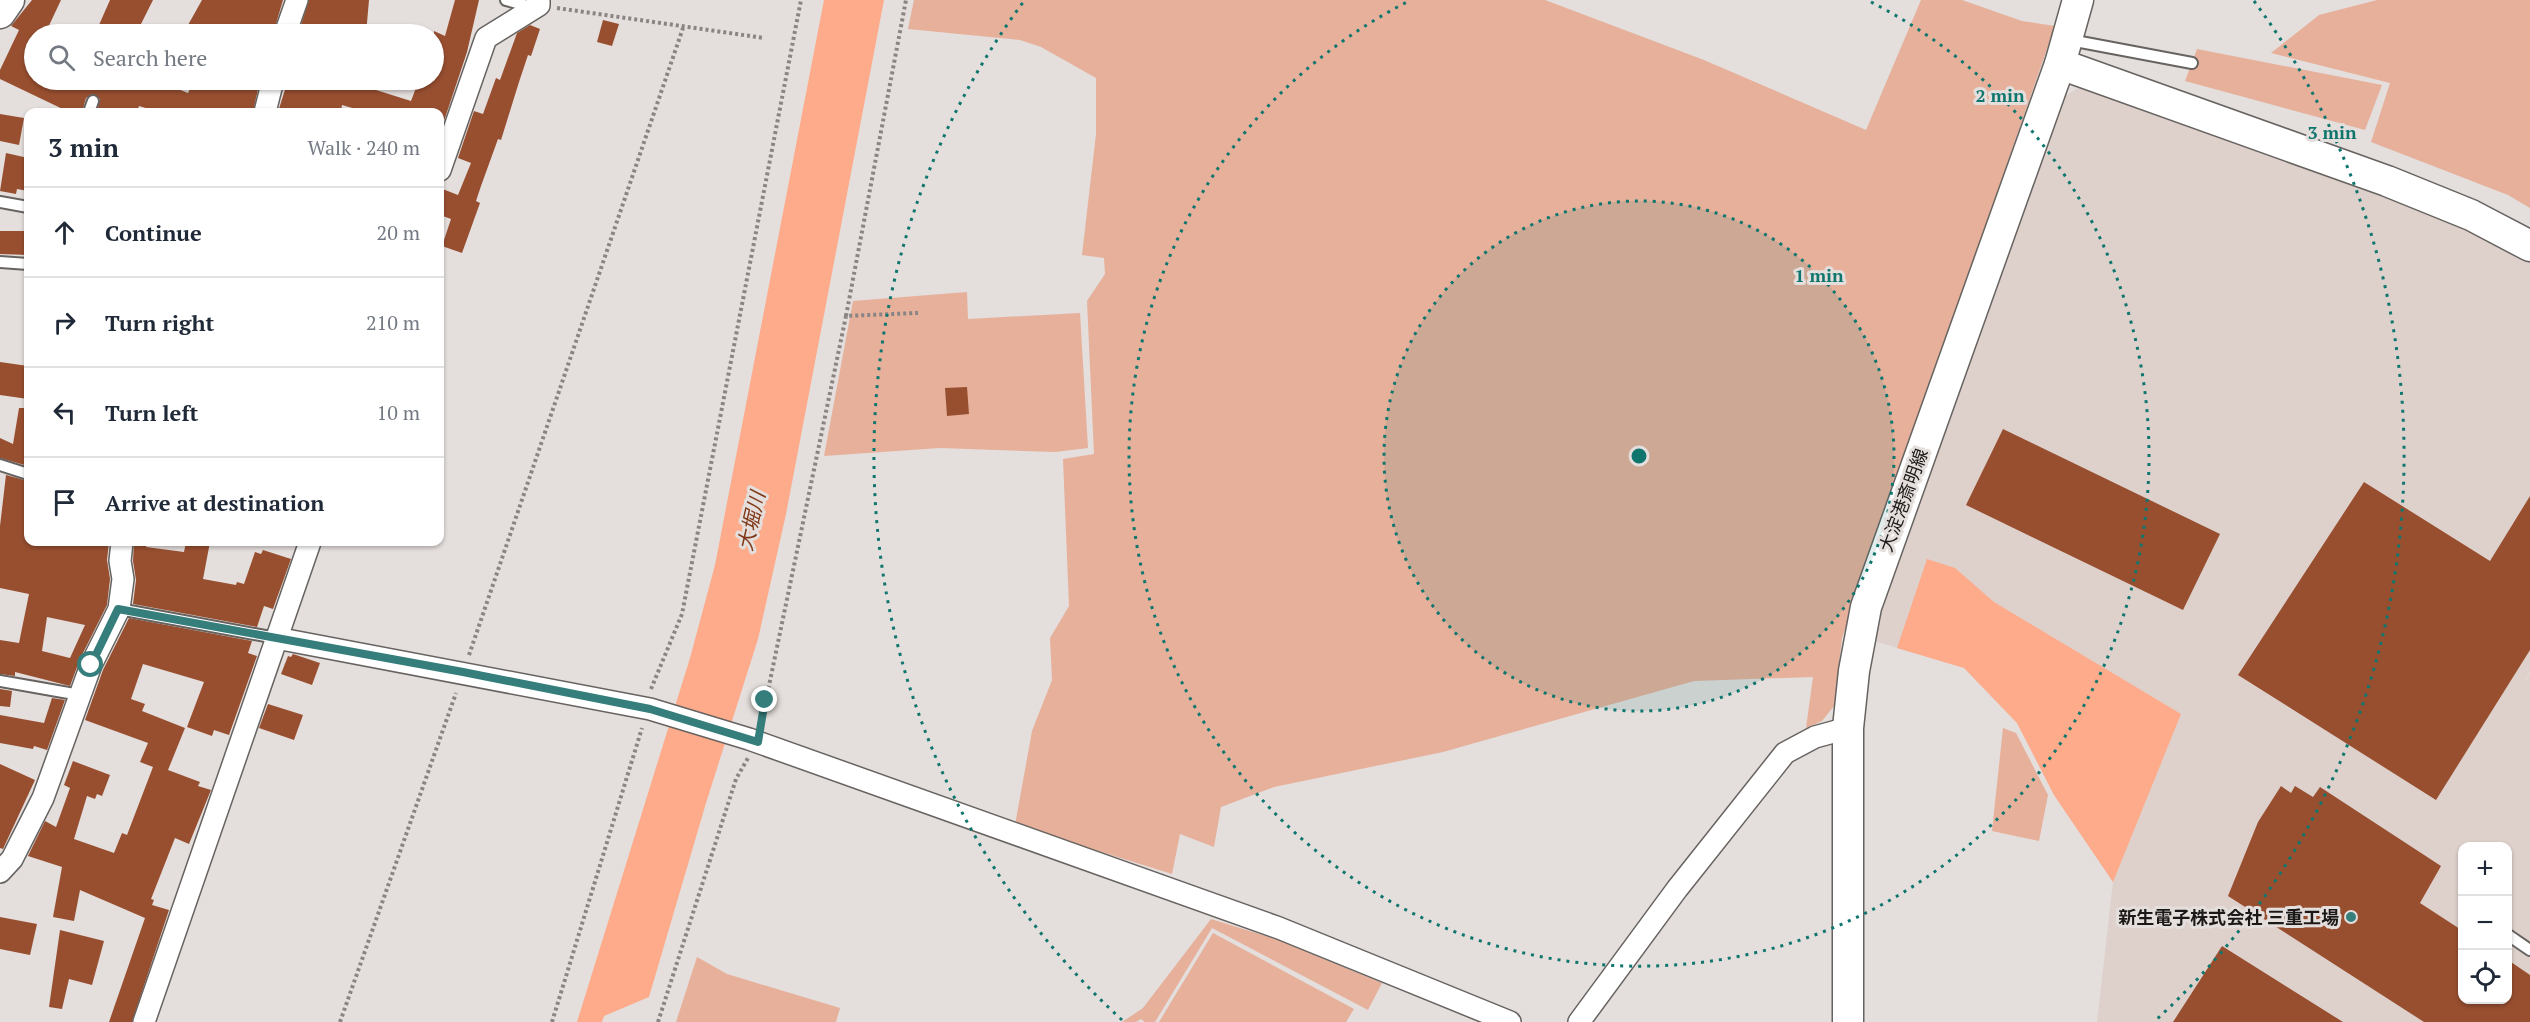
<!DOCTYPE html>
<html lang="en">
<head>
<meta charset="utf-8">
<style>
	:root { --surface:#fff; --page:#f6f6f7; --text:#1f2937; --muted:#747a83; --line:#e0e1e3 }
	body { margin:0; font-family:"PT Serif","Noto Sans JP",serif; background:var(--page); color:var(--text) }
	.controls { position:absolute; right:18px; bottom:18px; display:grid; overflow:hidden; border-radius:12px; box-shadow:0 2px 4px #0004 }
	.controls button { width:54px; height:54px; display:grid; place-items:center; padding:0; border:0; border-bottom:2px solid var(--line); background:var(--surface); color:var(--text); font:30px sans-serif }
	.stop { position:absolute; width:18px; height:18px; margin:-14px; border:4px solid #357e7b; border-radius:50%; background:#fff }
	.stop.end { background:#357e7b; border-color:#fff; box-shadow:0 2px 6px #0008 }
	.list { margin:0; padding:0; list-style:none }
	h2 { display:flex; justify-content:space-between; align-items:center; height:78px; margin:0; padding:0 24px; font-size:26px }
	h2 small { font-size:20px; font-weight:400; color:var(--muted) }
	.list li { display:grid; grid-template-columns:39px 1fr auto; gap:18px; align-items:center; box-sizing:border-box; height:90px; padding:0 24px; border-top:2px solid var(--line) }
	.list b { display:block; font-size:22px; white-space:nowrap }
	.list em { font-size:20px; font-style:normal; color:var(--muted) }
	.icon { flex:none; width:33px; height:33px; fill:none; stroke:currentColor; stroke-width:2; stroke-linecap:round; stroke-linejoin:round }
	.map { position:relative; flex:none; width:2530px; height:1022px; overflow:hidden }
	.search { position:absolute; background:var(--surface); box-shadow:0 2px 4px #0004; left:24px; top:24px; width:420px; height:66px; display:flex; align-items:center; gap:15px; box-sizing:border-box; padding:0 21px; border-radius:33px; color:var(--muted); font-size:22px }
	.panel { position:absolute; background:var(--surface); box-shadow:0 2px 4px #0004; left:24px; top:108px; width:420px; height:438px; border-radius:12px }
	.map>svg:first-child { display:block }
</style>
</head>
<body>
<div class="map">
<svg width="2530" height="1022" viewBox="0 0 2530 1022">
	<rect width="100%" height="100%" fill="#e4dedc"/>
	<path fill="#ded1cc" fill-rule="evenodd" d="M2083 85 2445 215 2530 258V672L2522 685 2530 674V1022H2097L2113 882 2054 795 2017 723 1964 668 1871 640 2065 96ZM2462 846H2508V1000H2462Z"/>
	<g fill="#e6b09b">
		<path d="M914 0H1545L1704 60 1866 130 1921 0H1962L2022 21 2055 26 1842 638 1834 706 1822 721 1806 728 1813 677 1694 681 1443 752 1274 787 1221 807 1214 847 1180 834 1172 874 1015 825 1032 731 1052 680 1050 638 1069 606 1063 459 1094 454 1087 301 1105 274 1104 258 1082 255 1096 134V78L1041 47 1020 40 908 29Z"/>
		<path d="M2377 0H2530V208L2508 195 2371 142 2390 83 2271 53 2319 15Z"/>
		<path d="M2197 49 2382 85 2365 130 2185 81Z"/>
		<path d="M967 292 968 319 1080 313 1088 448 1055 452 940 448 824 456 853 301Z"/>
		<path d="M2003 728 2016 733 2048 795 2039 841 1992 831Z"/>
		<path d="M1211 919 1278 940 1382 983 1368 1010 1212 928 1155 1022H1145L1141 1019 1136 1022H1122L1143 1008Z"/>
		<path d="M1213 933 1354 1009 1346 1022H1159Z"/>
		<path d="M697 957 727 974 840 1008 836 1022H676Z"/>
	</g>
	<g fill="#fdab8a">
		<path d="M824 0H884L786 514 758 639 706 803 649 997 604 1016 602 1022H577L690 658 715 565Z"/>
		<path d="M1927 559 1955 568 1994 602 2181 714 2113 882 2054 795 2017 723 1964 668 1897 648Z"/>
	</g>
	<g fill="#984f30" fill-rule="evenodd">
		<path d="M32 0H61L45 34H34V80H155L188 93 194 80H211L245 89 248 80H260L253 112H159L139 106 137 112H97L100 99 92 94 86 98 82 112H69L0 79V70L19 30 11 26Z"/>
		<path d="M110 0H153L136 34H95Z"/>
		<path d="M202 0H283L273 34H183Z"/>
		<path d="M309 0H369L366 34H298Z"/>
		<path d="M455 0H479L467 52 440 133V112H366L342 105 341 112H278L288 80H361L360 85 411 101 419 80H434V31L445 36Z"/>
		<path d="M603 20 619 24 612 46 597 42Z"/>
		<path d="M530 25 540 29 531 56 528 55 519 82 501 140 498 139 481 186 476 201 480 203 462 253 442 246 451 219 440 215V188L458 195 471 163 458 158 474 111 483 114 496 78 500 80 517 33Z"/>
		<path d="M0 114 24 118 19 145 0 141Z"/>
		<path d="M6 153 28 158V191L17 189 16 194 0 191Z"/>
		<path d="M0 231H28V255L0 254Z"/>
		<path d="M0 362 28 366V399L0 395Z"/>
		<path d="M967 387 969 414 947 416 945 388Z"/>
		<path d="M19 408H28V466L0 458V438L13 444Z"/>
		<path d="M2003 429 2220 534 2183 610 1966 505Z"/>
		<path d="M6 475 28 481V542H109L107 560 110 579 107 605 80 659 70 686 15 672V676L0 674V640L19 643 29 594 0 588V526ZM47 617 85 625 70 658 42 651Z"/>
		<path d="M2364 482 2490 561 2530 496V650L2436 800 2238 675Z"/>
		<path d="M134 542H147L146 547 184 552 186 542H210L203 579 236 585 237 582 244 584 255 552 261 554 263 550 291 559 273 609 264 606 257 627 133 604 136 580 133 561Z"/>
		<path d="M129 618 252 641 248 653 257 656 229 735 214 730 212 736 187 727 204 682 143 664 131 699 145 704 142 711 185 728 168 770 200 782 198 786 211 790 189 844 175 838 151 899 154 900 152 905 169 910 132 1022H109L145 918 80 890 74 921 53 917 62 867 28 856 45 821 56 827 70 788 64 785 73 761 110 775 102 796 97 794 95 799 87 796 74 839 114 853 122 833 127 835 153 767 140 762 148 743 85 720 103 670Z"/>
		<path d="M293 654 320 663 312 685 281 674 288 656 291 657Z"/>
		<path d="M0 689 12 691 10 707 0 706Z"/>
		<path d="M52 698 65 700 47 750 34 746 33 749 0 743V715L44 723Z"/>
		<path d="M268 704 303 715 294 740 259 728Z"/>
		<path d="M0 764 35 780 3 849 0 848Z"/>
		<path d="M2281 786 2291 793 2295 786 2313 797 2320 787 2441 866 2420 903 2463 931V999H2508V960L2530 975V1022H2424L2228 896 2258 822Z"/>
		<path d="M0 917 37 924 30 955 0 949Z"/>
		<path d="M60 930 104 941 92 985 69 979 62 1009 49 1007Z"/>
		<path d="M2222 946 2343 1022H2173Z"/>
	</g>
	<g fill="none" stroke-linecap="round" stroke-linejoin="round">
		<g stroke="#676361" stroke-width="14">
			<g id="lane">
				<path d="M506 0 535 8"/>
				<path d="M2070 40 2192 63"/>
				<path d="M89 112 93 101"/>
				<path d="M0 202 28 207"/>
				<path d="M0 262 28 264"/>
				<path d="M0 465 28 474"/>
				<path d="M119 609 276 638"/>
				<path d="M0 681 80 695"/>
				<path d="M2508 935 2530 950"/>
			</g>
		</g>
		<g stroke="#676361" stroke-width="24">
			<g id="street">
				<path d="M285 34 297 0"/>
				<path d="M265 112 273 80"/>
				<path d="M440 170 486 38 539 5V0"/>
				<path d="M276 638 650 709 749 739 1279 928 1510 1022"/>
				<path d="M0 872 12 859 43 798 91 665 119 609 123 579 120 561 122 542"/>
				<path d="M144 1022 310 542"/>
				<path d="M1579 1022 1677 889 1785 753 1815 737 1848 728"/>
			</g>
		</g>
		<g stroke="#676361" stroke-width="33">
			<g id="secondary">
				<path d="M0 13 9 0"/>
				<path d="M2060 64 2387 181 2471 215 2530 246"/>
				<path d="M1848 1022V728L1854 671 1866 607 2060 64 2078 0"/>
			</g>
		</g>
		<g stroke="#8a8584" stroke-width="4" stroke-dasharray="3 3" stroke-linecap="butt">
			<path d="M557 8 764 38"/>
			<path d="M846 316 906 0"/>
			<path d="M469 655 683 28"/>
			<path d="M651 689 682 614 801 0"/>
			<path d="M761 724 846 316 918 313"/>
			<path d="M340 1022 456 693"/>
			<path d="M552 1022 642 728"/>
			<path d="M658 1022 736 779 748 758"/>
		</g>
		<use href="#lane" stroke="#fff" stroke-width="10"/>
		<use href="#street" stroke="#fff" stroke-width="21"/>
		<use href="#secondary" stroke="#fff" stroke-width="30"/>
	</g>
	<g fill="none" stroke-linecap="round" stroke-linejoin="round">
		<path stroke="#357e7b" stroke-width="8" d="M91 665 118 609 463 672 650 709 758 742 765 700"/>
	</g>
	<circle cx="1639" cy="456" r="255" fill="#0f766e" fill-opacity=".12"/>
	<g fill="none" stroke="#0f766e" stroke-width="3" stroke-dasharray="3 6">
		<circle cx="1639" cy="456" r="255"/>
		<path d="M1871 2A510 510 0 1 1 1407 2"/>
		<path d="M1122 1020A765 765 0 0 1 1024 1M2254 1A765 765 0 0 1 2156 1020"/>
	</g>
	<circle fill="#357e7b" stroke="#e4dedc" stroke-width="2" cx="2351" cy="917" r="6"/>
	<g text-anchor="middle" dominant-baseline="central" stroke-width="6" stroke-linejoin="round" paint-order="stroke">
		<g font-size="18" fill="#1b1918" stroke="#e4dedc">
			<text transform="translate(1903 500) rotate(-70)">大淀港斎明線</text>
		</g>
		<g font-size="18" font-weight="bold" fill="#1b1918" stroke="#e4dedc" text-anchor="end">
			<text x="2339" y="917">新生電子株式会社 三重工場</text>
		</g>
		<g font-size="20" font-style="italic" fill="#7f3716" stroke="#e4dedc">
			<text transform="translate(751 521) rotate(-77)">大堀川</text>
		</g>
	</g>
	<circle cx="1639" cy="456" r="9" fill="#0f766e" stroke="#e4dedc" stroke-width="3"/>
	<g font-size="18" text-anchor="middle" font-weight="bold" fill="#0f766e" stroke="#e4dedc" stroke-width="6" stroke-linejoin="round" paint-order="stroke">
		<text x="2000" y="102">2 min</text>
		<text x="2332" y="139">3 min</text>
		<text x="1819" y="282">1 min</text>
	</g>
</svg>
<div class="controls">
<button>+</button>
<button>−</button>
<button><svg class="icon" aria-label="locate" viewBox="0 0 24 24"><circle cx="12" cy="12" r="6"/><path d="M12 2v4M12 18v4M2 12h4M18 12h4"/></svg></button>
</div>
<div class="stop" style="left:91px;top:665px"></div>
<div class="stop end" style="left:765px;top:700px"></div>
<div class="search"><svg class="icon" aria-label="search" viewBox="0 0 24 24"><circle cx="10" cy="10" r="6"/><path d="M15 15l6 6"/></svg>Search here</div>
<section class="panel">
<h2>3 min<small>Walk · 240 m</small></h2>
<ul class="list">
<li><svg class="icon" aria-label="ahead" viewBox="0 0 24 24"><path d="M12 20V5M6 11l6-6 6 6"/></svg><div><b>Continue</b></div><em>20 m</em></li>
<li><svg class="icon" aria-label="right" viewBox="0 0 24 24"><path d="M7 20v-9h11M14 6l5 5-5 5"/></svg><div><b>Turn right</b></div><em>210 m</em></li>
<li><svg class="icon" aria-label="left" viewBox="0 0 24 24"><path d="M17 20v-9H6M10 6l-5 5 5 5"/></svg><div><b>Turn left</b></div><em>10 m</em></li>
<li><svg class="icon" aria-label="arrive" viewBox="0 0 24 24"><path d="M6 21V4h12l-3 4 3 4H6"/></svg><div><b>Arrive at destination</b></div></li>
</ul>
</section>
</div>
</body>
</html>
